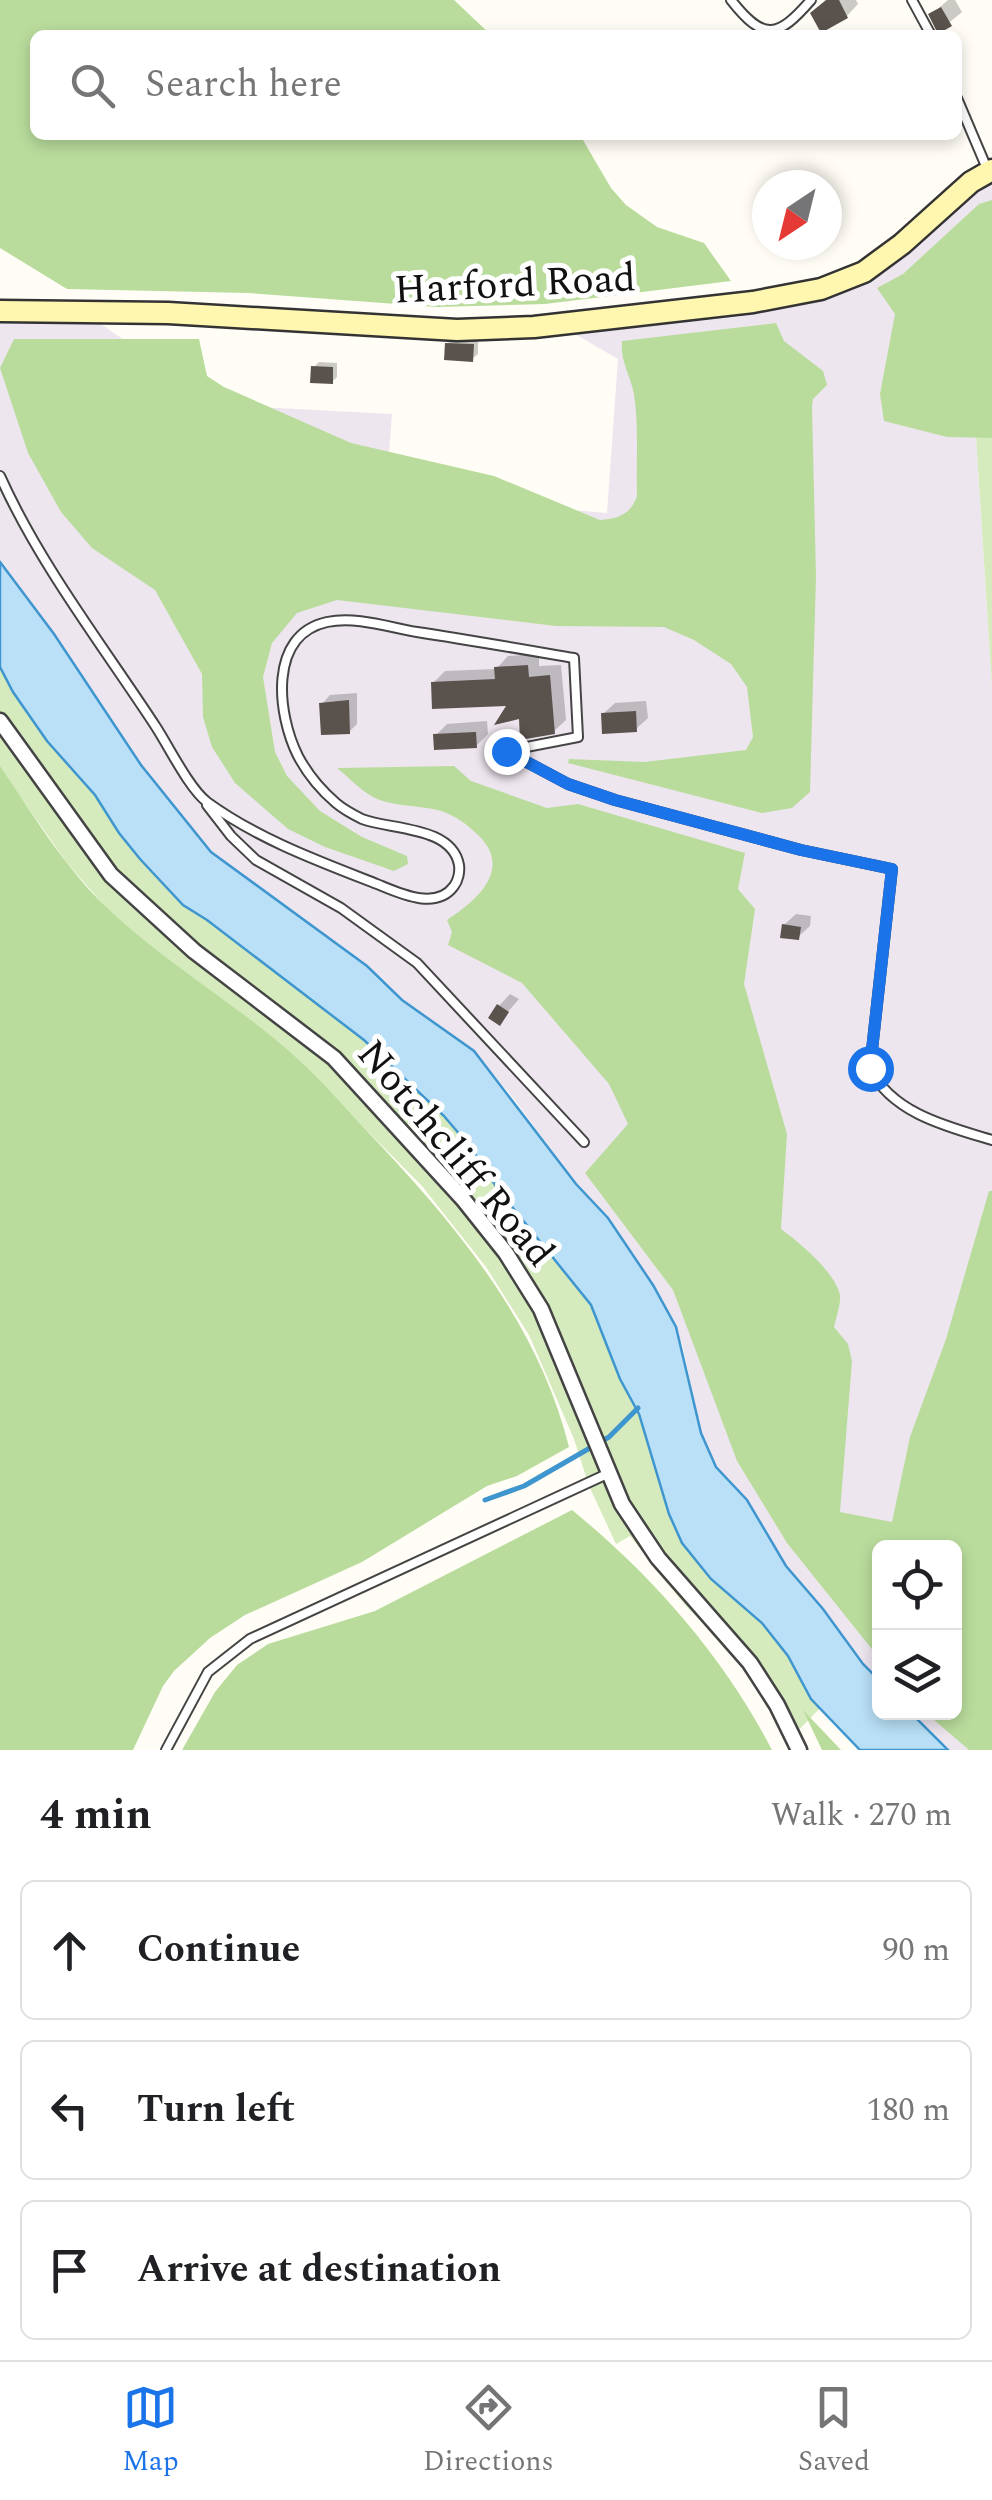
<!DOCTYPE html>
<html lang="en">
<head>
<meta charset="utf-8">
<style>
	:root { --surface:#fff; --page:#f2f2f2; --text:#202124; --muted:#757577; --line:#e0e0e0; --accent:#1a73e8 }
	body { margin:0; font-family:Spectral,serif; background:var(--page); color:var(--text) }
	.controls { position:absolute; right:30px; bottom:30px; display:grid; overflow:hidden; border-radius:15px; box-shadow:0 5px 15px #0003 }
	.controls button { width:90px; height:90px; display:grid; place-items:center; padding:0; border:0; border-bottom:2px solid var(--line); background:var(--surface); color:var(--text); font:50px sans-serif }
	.compass { position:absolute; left:752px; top:170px; width:90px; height:90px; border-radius:50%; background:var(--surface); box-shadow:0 5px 15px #0003; rotate:215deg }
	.stop { position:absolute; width:30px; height:30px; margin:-22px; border:8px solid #1a73e8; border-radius:50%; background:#fff }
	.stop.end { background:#1a73e8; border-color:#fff; box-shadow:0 2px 10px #0008 }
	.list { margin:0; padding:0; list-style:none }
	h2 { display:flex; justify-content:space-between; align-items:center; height:130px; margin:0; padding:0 40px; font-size:42px }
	h2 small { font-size:32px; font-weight:400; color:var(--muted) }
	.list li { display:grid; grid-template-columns:65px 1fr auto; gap:30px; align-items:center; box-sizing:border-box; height:140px; margin:0 20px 20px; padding:0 20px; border:2px solid var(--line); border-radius:15px }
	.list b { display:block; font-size:38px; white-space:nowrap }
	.list em { font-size:32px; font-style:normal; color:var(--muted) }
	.icon { flex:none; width:55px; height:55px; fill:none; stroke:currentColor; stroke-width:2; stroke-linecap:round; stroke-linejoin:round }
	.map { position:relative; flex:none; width:992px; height:1750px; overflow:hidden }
	.search { position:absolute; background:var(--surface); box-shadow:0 5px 15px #0003; left:30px; right:30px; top:30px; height:110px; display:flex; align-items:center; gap:25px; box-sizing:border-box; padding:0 35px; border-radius:15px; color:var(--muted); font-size:38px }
	.sheet { height:610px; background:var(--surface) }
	nav { display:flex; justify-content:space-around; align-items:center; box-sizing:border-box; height:140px; border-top:2px solid var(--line); background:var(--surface); font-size:28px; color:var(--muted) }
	nav a { display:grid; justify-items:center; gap:5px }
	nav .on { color:var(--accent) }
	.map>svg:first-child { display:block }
</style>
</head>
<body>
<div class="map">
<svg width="992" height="1750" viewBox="0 0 992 1750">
	<rect width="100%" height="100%" fill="#fffdf5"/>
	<path fill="#eee6ef" d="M992 184V436L976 437 992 687V1750H948L911 1713 954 1712V1548H880L879 1680 863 1664 823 1609 786 1566 747 1500 716 1467 701 1433 682 1343 663 1302 608 1218 576 1184 514 1099 474 1051 402 1000 367 966 211 852 141 765 54 634 14 584 0 562V321L95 320 219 405 392 414 386 494 607 513 618 359 573 333 738 317 823 300 872 279 975 193Z"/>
	<g fill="#d5ebbd">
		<path d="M976 436H992V687Z"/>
		<path d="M0 562 54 634 141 765 211 852 367 966 402 1000 474 1051 576 1184 608 1218 653 1285 676 1327 701 1433 716 1466 747 1500 786 1566 823 1609 863 1664 788 1741 743 1665 685 1605 630 1536 616 1544 589 1486 574 1439 529 1335 486 1267 422 1186 304 1067 116 919 67 863 0 768Z"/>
	</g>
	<g fill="#b9dc9c">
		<path d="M0 0H454L491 35H35V135H580L611 188 626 205 657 227 704 243 731 281 545 304 437 307 248 293 67 289 0 248Z"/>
		<path d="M992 200V438L947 437 884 421 880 394 895 314 877 288 903 274 979 204Z"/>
		<path d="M776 323 784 341 823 371 827 385 813 399 812 407 816 576 810 792 792 808 762 813 568 763 569 759 644 762 746 750 753 737 747 687 731 664 694 640 664 627 556 626 337 600 297 613 272 643 263 677 275 752 287 776 320 811 362 837 407 856 408 864 394 871 325 847 288 829 235 783 212 747 203 717 202 674 155 590 92 548 61 512 28 453 0 368 14 339H199L207 376 224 387 351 443 494 476 600 520C618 519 631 514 637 496 636 463 639 427 634 394 630 374 620 361 622 341Z"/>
		<path d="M0 766C31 812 61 861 99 900 160 961 237 1003 300 1061 324 1083 345 1108 368 1132 455 1224 538 1322 569 1447L517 1476 487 1486 362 1562 245 1615 210 1638 174 1671 163 1686 133 1750H0Z"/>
		<path d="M454 766 471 781 547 808 578 804 745 853 738 889 755 909 744 984 787 1134 781 1229C799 1242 835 1272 840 1295 841 1304 836 1318 834 1327L848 1344 852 1361 840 1512 892 1522 910 1437 946 1339 989 1191H992V1750H969L926 1713 954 1712V1548H880L879 1658 787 1543 737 1461 673 1290 585 1173 628 1124 609 1084 522 983 448 945 452 932 447 920C476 901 513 870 479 836 468 825 456 816 441 811 420 805 392 807 373 797 360 790 348 777 337 768Z"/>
		<path d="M572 1510C653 1576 724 1657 772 1750H182L215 1692 237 1665 268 1644 375 1611Z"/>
		<path d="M803 1710 841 1750H822Z"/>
	</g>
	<path fill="#b9e0f7" stroke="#3f96cf" stroke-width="2.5" d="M0 562 54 634 141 765 211 852 367 966 402 1000 474 1051 576 1184 608 1218 653 1285 676 1327 701 1433 716 1467 747 1500 786 1566 823 1609 863 1664 879 1680 880 1712 911 1713 948 1750H860L811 1699 788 1656 762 1623 711 1579 682 1543 669 1514 639 1414 620 1379 591 1305 497 1188 472 1149 444 1116 364 1040 207 920 183 905 140 859 119 833 95 795 47 741 13 692 0 667Z"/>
	<g fill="#0003">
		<path d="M833 0H856L858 4 847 16Z"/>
		<path d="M948 0H955L962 12 939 31 931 15Z"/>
		<path d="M453 339H478V354L472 359 447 344Z"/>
		<path d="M319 362 337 363V377L332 382 314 367Z"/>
		<path d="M539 654V666L561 665 566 720 554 731 521 716 511 703 433 683 445 671 496 669 508 656Z"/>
		<path d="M357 693V724L349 732 322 704 330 695Z"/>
		<path d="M646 701 648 718 636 729 603 714 615 703Z"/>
		<path d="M487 721 488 734 476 746 436 735 447 724Z"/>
		<path d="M796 914 811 916 810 926 798 937 784 925Z"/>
		<path d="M510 994 519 999 499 1022V1006Z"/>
	</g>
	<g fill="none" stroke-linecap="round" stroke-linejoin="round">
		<path stroke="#3f96cf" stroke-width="5" d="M485 1500 524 1486 609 1437 638 1408"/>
	</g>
	<g fill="#5a524d">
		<path d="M826 0H839L848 18 821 33 810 13Z"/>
		<path d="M941 7 952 26 938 34 928 14Z"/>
		<path d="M445 343 474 344 473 362 444 360Z"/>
		<path d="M311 366 333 367V384L310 383Z"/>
		<path d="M528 665 529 677 550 675 555 734 520 740 519 719 494 725 506 706 432 709 431 682 495 679 494 667Z"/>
		<path d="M349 700 350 734 321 735 319 703Z"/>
		<path d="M636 711 637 732 602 734 601 713Z"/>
		<path d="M476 732 477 748 434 750 433 734Z"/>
		<path d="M782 924 801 927 799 940 780 938Z"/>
		<path d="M497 1004 509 1012 500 1026 488 1018Z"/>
	</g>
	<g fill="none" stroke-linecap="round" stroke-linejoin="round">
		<g stroke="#444" stroke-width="12">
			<g id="service">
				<path d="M731 0C764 42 778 38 811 0"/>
				<path d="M912 0 931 35"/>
				<path d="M957 98 988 171"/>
				<path d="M0 476C40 565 103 646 156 727 169 747 189 788 207 802 258 839 318 861 377 884 399 893 436 911 454 886 458 881 460 872 459 865 452 826 391 830 362 819 354 815 343 809 336 803 322 791 307 773 298 756 277 714 268 635 327 622 356 616 388 627 417 632 469 640 521 649 574 658L578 737 506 751 568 784 615 800 801 850 892 869 870 1068C891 1113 948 1127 992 1140"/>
				<path d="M207 805 231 836 256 860 341 908 417 963 584 1142"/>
				<path d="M166 1750 208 1672 250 1639 607 1474"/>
			</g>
		</g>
		<g stroke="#444" stroke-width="19">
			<path id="minor" d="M0 721 111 875 194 951 334 1058 463 1199 506 1253 541 1309 622 1504 658 1558 750 1663 777 1705 799 1750"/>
		</g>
		<g stroke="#333" stroke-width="25">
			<path id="secondary" d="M0 311 168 313 457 330 534 327 753 302 821 289 864 272 902 244 971 182 992 170"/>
		</g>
		<use href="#service" stroke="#fff" stroke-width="8"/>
		<use href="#minor" stroke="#fff" stroke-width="14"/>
		<use href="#secondary" stroke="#fff6b0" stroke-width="20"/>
	</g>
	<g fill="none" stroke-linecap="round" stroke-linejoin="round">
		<path stroke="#1a73e8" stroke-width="12" d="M506 751 568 784 615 800 801 850 892 869 870 1068"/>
	</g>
	<g text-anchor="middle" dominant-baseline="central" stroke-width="10" stroke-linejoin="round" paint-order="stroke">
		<g font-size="40" fill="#111" stroke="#fff">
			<text transform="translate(515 285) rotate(-3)">Harford Road</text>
			<text transform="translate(455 1154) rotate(50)">Notchcliff Road</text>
		</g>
	</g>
</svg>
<div class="controls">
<button><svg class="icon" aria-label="locate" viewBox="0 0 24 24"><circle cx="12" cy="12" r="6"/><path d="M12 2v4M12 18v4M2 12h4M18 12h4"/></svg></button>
<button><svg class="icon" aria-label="layers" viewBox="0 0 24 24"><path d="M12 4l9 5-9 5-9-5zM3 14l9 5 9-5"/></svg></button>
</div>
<svg class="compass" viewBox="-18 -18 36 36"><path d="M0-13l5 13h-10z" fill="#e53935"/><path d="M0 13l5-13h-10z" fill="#757577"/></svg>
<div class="stop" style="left:870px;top:1068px"></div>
<div class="stop end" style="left:506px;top:751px"></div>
<div class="search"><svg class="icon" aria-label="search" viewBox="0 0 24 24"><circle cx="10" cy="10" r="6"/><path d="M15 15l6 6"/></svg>Search here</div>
</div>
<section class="sheet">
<h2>4 min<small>Walk · 270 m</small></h2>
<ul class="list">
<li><svg class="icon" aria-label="ahead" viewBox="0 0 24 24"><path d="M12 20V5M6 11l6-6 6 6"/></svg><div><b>Continue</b></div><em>90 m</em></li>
<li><svg class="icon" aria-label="left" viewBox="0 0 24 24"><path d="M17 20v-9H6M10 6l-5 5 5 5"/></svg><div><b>Turn left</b></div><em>180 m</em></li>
<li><svg class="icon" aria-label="arrive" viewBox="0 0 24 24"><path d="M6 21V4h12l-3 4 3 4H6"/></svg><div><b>Arrive at destination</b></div></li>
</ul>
</section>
<nav>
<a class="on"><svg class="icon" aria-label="map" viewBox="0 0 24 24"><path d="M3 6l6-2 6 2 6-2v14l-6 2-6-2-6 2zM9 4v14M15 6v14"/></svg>Map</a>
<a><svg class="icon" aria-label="directions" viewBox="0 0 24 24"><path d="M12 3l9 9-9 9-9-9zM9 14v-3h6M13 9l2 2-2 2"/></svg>Directions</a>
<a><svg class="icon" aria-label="saved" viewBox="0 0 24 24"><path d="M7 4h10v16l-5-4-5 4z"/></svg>Saved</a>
</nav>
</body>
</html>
